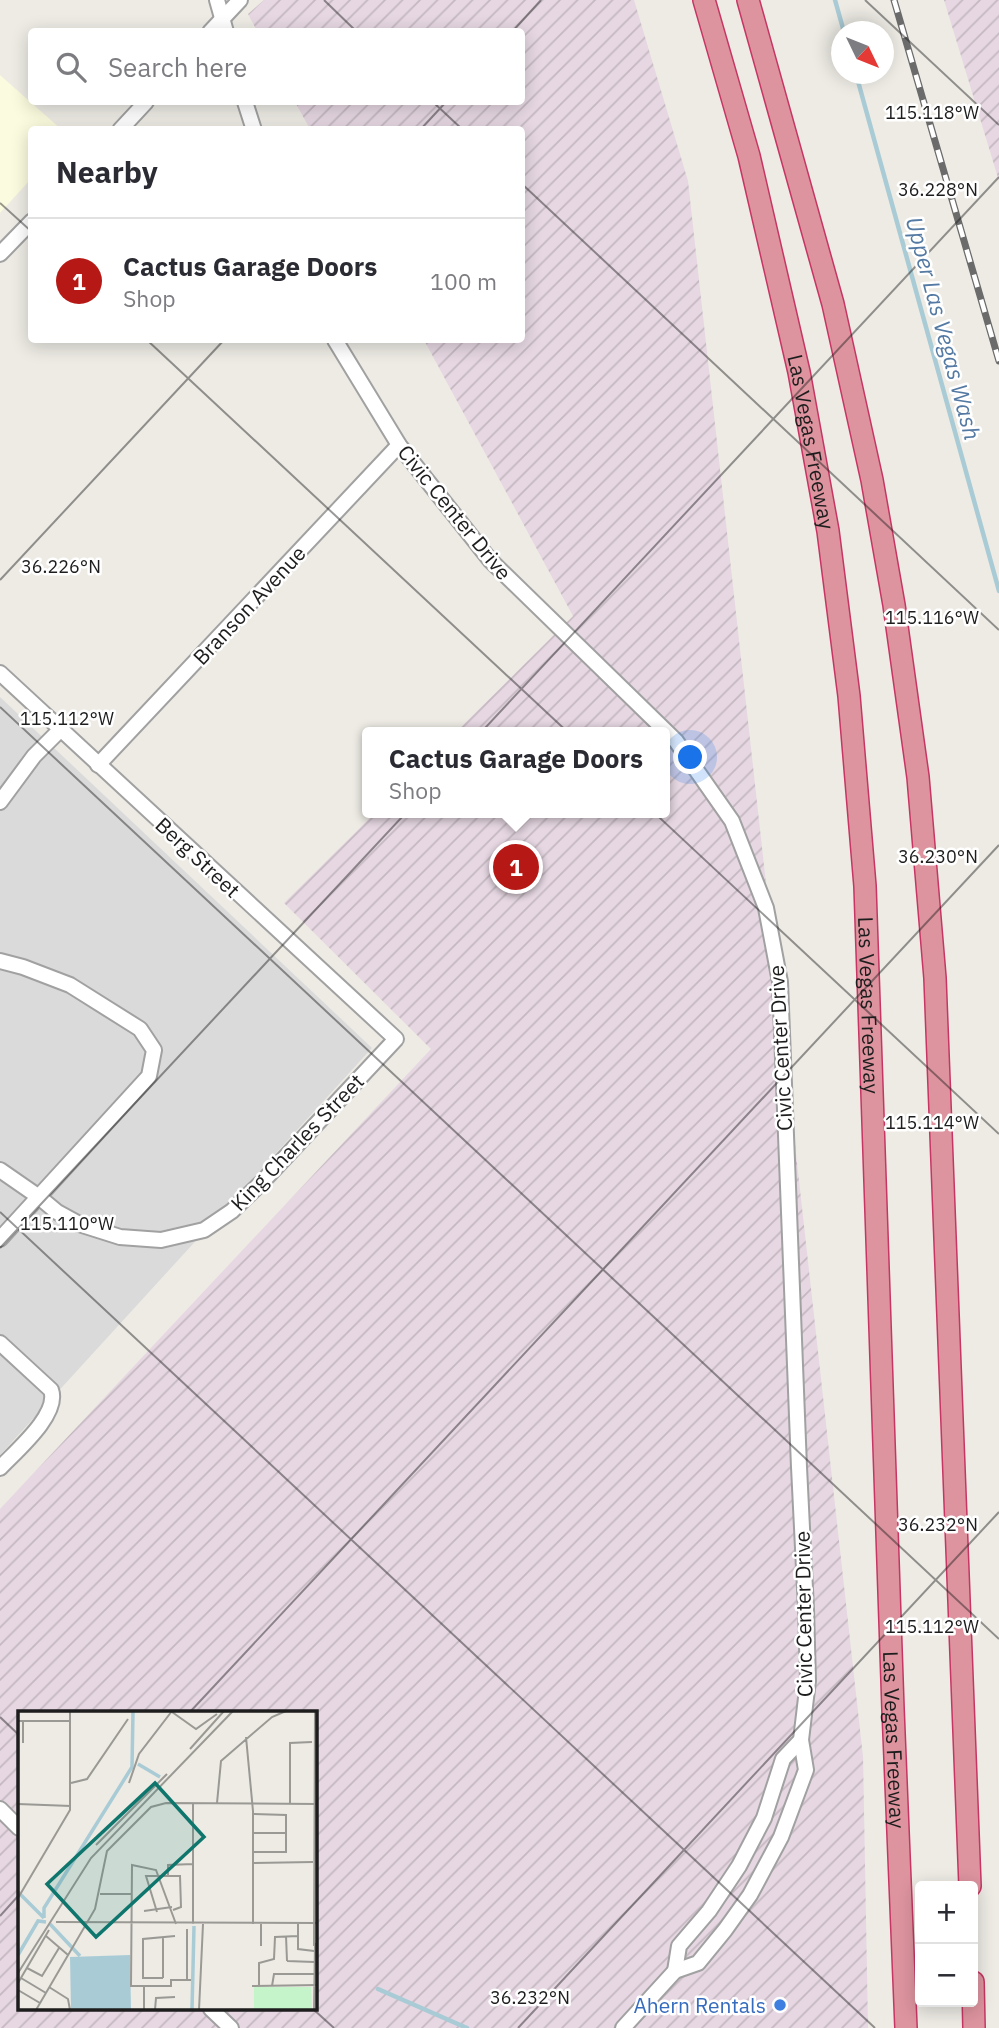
<!DOCTYPE html>
<html lang="en">
<head>
<meta charset="utf-8">
<style>
	:root { --surface:#fff; --page:#f7f7f7; --text:#2b2b33; --muted:#7c7c81; --line:#e1e1e2; --accent:#b61915 }
	body { margin:0; font-family:"IBM Plex Sans",sans-serif; background:var(--page); color:var(--text) }
	.controls { position:absolute; right:21px; bottom:21px; display:grid; overflow:hidden; border-radius:7px; box-shadow:0 4px 18px #0003 }
	.controls button { width:63px; height:63px; display:grid; place-items:center; padding:0; border:0; border-bottom:2px solid var(--line); background:var(--surface); color:var(--text); font:35px sans-serif }
	.compass { position:absolute; left:831px; top:21px; width:63px; height:63px; border-radius:50%; background:var(--surface); box-shadow:0 4px 18px #0003; rotate:133deg }
	.you { position:absolute; left:691px; top:758px; width:24px; height:24px; margin:-18px; border:5px solid #fff; border-radius:50%; background:#1a73e8; box-shadow:0 0 0 10px #1a73e833 }
	.badge { display:grid; place-items:center; width:46px; height:46px; border-radius:50%; background:var(--accent); color:#fff; font-size:23px; font-weight:700 }
	.pin { position:absolute; translate:-50% -50%; border:4px solid #fff; box-shadow:0 2px 7px #0006 }
	.popup { position:absolute; left:362px; top:727px; width:308px; height:91px; box-sizing:border-box; display:grid; place-content:center; border-radius:7px; background:var(--surface); filter:drop-shadow(0 2px 5px #0005); font-size:23px; white-space:nowrap; color:var(--muted) }
	.popup b { font-size:26px; color:var(--text) }
	.popup::after { content:''; position:absolute; left:50%; top:100%; margin-left:-14px; border:14px solid transparent; border-top-color:var(--surface) }
	.list { margin:0; padding:0; list-style:none }
	h2 { display:flex; justify-content:space-between; align-items:center; height:91px; margin:0; padding:0 28px; font-size:30px }
	h2 small { font-size:23px; font-weight:400; color:var(--muted) }
	.list li { display:grid; grid-template-columns:46px 1fr auto; gap:21px; align-items:center; box-sizing:border-box; height:126px; padding:0 28px; border-top:2px solid var(--line) }
	.list b { display:block; font-size:26px; white-space:nowrap }
	.list p { margin:0; font-size:23px; white-space:nowrap; color:var(--muted) }
	.list em { font-size:23px; font-style:normal; color:var(--muted) }
	.icon { flex:none; width:38px; height:38px; fill:none; stroke:currentColor; stroke-width:2; stroke-linecap:round; stroke-linejoin:round }
	.map { position:relative; flex:none; width:999px; height:2028px; overflow:hidden }
	.search { position:absolute; background:var(--surface); box-shadow:0 4px 18px #0003; left:28px; top:28px; width:497px; height:77px; display:flex; align-items:center; gap:18px; box-sizing:border-box; padding:0 24px; border-radius:7px; color:var(--muted); font-size:26px }
	.panel { position:absolute; background:var(--surface); box-shadow:0 4px 18px #0003; left:28px; top:126px; width:497px; height:217px; border-radius:7px }
	.map>svg:first-child { display:block }
</style>
</head>
<body>
<div class="map">
<svg width="999" height="2028" viewBox="0 0 999 2028">
	<defs>
		<pattern id="industrial-furrows" width="10" height="10" patternUnits="userSpaceOnUse" patternTransform="scale(1.75)"><rect width="10" height="10" fill="#e6d7e2"/><path d="M-1 1l2-2M0 10L10 0M9 11l2-2" fill="none" stroke="#c5b8c1"/></pattern>
	</defs>
	<rect width="100%" height="100%" fill="#edebe4"/>
	<path fill="#dbdada" d="M0 697 372 1048 0 1455Z"/>
	<g fill="url(#industrial-furrows)" fill-rule="evenodd">
		<path d="M264 0H634L688 181 863 1757 868 2028H0V1509L431 1049 284 903 375 813H665V732H456L573 616 424 340H522V130L310 129 295 102H522V32L257 31 248 14ZM19 1713H315V2009H19Z"/>
		<path d="M944 0H999V181Z"/>
	</g>
	<path fill="#fbfbdf" d="M0 75 61 129 32 130 31 179 0 213Z"/>
	<g fill="none" stroke-linecap="round" stroke-linejoin="round">
		<g stroke="#a9cbd6" stroke-width="4.5">
			<path d="M835 0 844 32"/>
			<path d="M856 74 999 591"/>
			<path d="M378 1989 467 2028"/>
		</g>
		<g stroke="#a1a1a1" stroke-width="18">
			<g id="minor">
				<path d="M217 0 226 32"/>
				<path d="M210 32 240 0"/>
				<path d="M245 102 254 130"/>
				<path d="M120 130 146 102"/>
				<path d="M0 254 32 221"/>
				<path d="M335 340 399 445 490 560 676 741 732 821 766 908 780 982 799 1467 806 1609 808 1681 801 1740 806 1770 781 1837 750 1895 725 1930 698 1963 675 1971 623 2028"/>
				<path d="M0 673 396 1039 264 1180 232 1211 204 1230 161 1240 120 1237 79 1224 57 1212 39 1197 0 1170"/>
				<path d="M98 765 399 445"/>
				<path d="M0 802 34 756 60 730"/>
				<path d="M0 961 23 967 70 985 140 1029 154 1050 149 1076 0 1239"/>
				<path d="M0 1343 51 1390C60 1414 16 1451 0 1468"/>
				<path d="M0 1809 19 1828"/>
				<path d="M675 1971 679 1946 709 1911 739 1866 764 1818 783 1759 801 1740"/>
				<path d="M211 2009 231 2028"/>
			</g>
		</g>
		<g stroke="#c63664" stroke-width="24">
			<g id="highway">
				<path id="s1" d="M704 0 749 156 799 372 828 531 849 696 865 886 893 1709 906 2028"/>
				<path d="M748 0 833 304 872 480 894 605 918 777 935 978 970 1886"/>
				<path d="M973 1982 974 2028"/>
			</g>
		</g>
		<use href="#minor" stroke="#fff" stroke-width="14"/>
		<use href="#highway" stroke="#dd949f" stroke-width="21"/>
		<g stroke="#6b6b6b" stroke-width="7">
			<path id="rail" d="M894 0 999 361"/>
		</g>
		<use href="#rail" stroke="#fff" stroke-width="4.5" stroke-dasharray="13" stroke-linecap="butt"/>
	</g>
	<path fill="none" stroke="#1d1d1d" stroke-width="2" stroke-opacity="0.45" d="M324 0 357 32M865 0 999 125M512 32 541 0M433 102 463 130M420 130 446 102M522 184 999 630M0 203 32 232M147 340 999 1134M0 580 224 340M0 707 999 1639M0 1212 875 2028M0 1248 999 177M189 1713 999 845M0 1717 19 1735M0 1916 19 1895M313 2009 334 2028M518 2028 999 1512"/>
	<circle fill="#3f7fe0" stroke="#fff" stroke-width="2.5" cx="780" cy="2005" r="7"/>
	<g text-anchor="middle" dominant-baseline="central" stroke-width="5" stroke-linejoin="round" paint-order="stroke">
		<g font-size="21" fill="#1d1d1d" stroke="#fff">
			<text stroke="none"><textPath href="#s1" startOffset="455">Las Vegas Freeway</textPath></text>
			<text transform="translate(455 512) rotate(51)">Civic Center Drive</text>
			<text transform="translate(249 605) rotate(-47)">Branson Avenue</text>
			<text transform="translate(198 857) rotate(43)">Berg Street</text>
			<text stroke="none"><textPath href="#s1" startOffset="1022">Las Vegas Freeway</textPath></text>
			<text transform="translate(780 1048) rotate(-93)">Civic Center Drive</text>
			<text transform="translate(297 1142) rotate(-46)">King Charles Street</text>
			<text transform="translate(803 1614) rotate(-91)">Civic Center Drive</text>
			<text stroke="none"><textPath href="#s1" startOffset="1757">Las Vegas Freeway</textPath></text>
		</g>
		<g font-size="21" fill="#366cbe" stroke="#fff" text-anchor="end">
			<text x="766" y="2005">Ahern Rentals</text>
		</g>
		<g font-size="23" font-style="italic" fill="#5479a2" stroke="#fff">
			<text transform="translate(944 328) rotate(75)">Upper Las Vegas Wash</text>
		</g>
	</g>
	<g transform="translate(18 1711)">
		<rect width="299" height="299" fill="#edebe4"/>
		<path d="M236 276H293L294 299H236Z" fill="#c5f3ca"/>
		<path d="M112 244 113 299H53L52 246Z" fill="#a9cbd6"/>
		<path fill="none" stroke="#a9cbd6" stroke-width="3.5" d="M120 53 142 66M0 181 26 207M26 207V197L114 56 115 0M32 213 62 245M0 244 20 210 28 211M174 299 176 215"/>
		<path fill="none" stroke="#9a9994" stroke-width="2" d="M154 1 178 18 199 3M0 10H52M5 10V32M228 26 235 100V213M172 38 206 0M53 72 69 68 110 8M111 72 121 43 154 0M199 92 203 50 254 6 268 0M272 92V32L294 31M0 93 53 95M235 122H268M78 134 149 63M235 141H268V104L235 103M235 152 295 151M150 165V154L175 153M299 177V203M82 183H114M0 187 52 99V0M126 200 154 196M139 201 128 165H162L163 196 155 199M38 211 300 212M158 213 138 159 114 154 113 275H153V269H173M175 213V93M243 213V235M280 213V238L296 240M169 218V268M28 225 50 244M268 225 269 250M296 235 297 0M269 250 296 251M9 257 24 265 41 237M0 262 73 147 215 0M3 267 28 282M145 267H125V228L157 225M145 267V226M0 272 31 219M234 275 300 274M241 275V252L256 248 257 226 280 225M254 275 256 263H296M31 276 50 288 52 299M0 279 22 292M18 299 77 198 89 140 133 96 148 92 300 93M126 299V275M137 299 138 287 157 286M181 299 185 213M296 299 297 232"/>
		<path fill="#0f766e" fill-opacity="0.15" stroke="#0f766e" stroke-width="3.5" d="M137 72 186 126 78 226 29 173Z"/>
		<rect width="299" height="299" fill="none" stroke="#1d1d1d" stroke-width="3.5"/>
	</g>
	<g font-size="18" text-anchor="middle" fill="#1d1d1d" stroke="#fff" stroke-width="5" stroke-linejoin="round" paint-order="stroke">
		<text x="932" y="119">115.118°W</text>
		<text x="938" y="196">36.228°N</text>
		<text x="61" y="573">36.226°N</text>
		<text x="932" y="624">115.116°W</text>
		<text x="67" y="725">115.112°W</text>
		<text x="938" y="863">36.230°N</text>
		<text x="932" y="1129">115.114°W</text>
		<text x="67" y="1230">115.110°W</text>
		<text x="938" y="1531">36.232°N</text>
		<text x="932" y="1633">115.112°W</text>
		<text x="530" y="2004">36.232°N</text>
	</g>
</svg>
<div class="controls">
<button>+</button>
<button>−</button>
</div>
<svg class="compass" viewBox="-18 -18 36 36"><path d="M0-13l5 13h-10z" fill="#e53935"/><path d="M0 13l5-13h-10z" fill="#7c7c81"/></svg>
<div class="you"></div>
<div class="pin badge" style="left:516px;top:867px">1</div>
<div class="popup"><b>Cactus Garage Doors</b>Shop</div>
<div class="search"><svg class="icon" aria-label="search" viewBox="0 0 24 24"><circle cx="10" cy="10" r="6"/><path d="M15 15l6 6"/></svg>Search here</div>
<section class="panel">
<h2>Nearby<small></small></h2>
<ul class="list">
<li><span class="badge">1</span><div><b>Cactus Garage Doors</b><p>Shop</p></div><em>100 m</em></li>
</ul>
</section>
</div>
</body>
</html>
